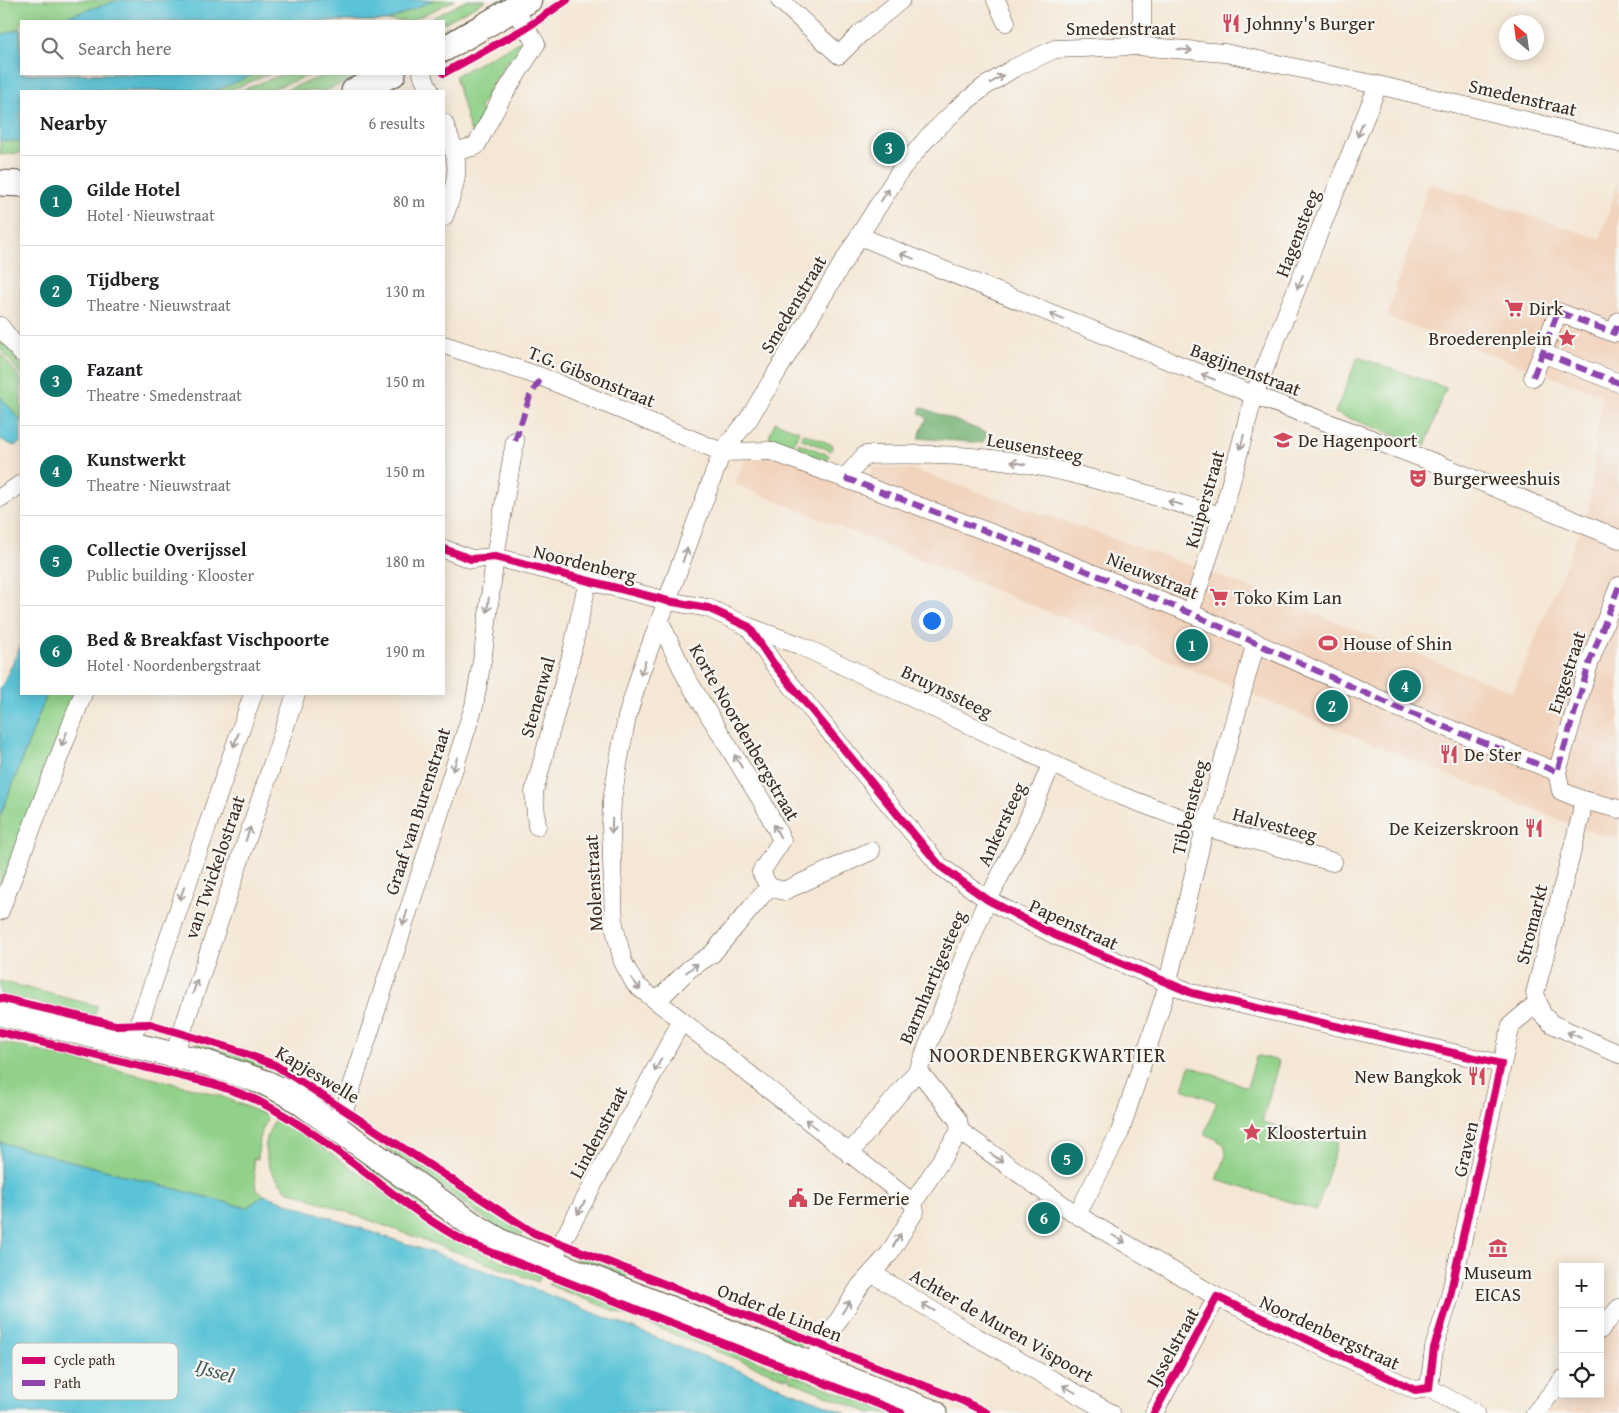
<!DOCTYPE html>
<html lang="en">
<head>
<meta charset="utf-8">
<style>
	:root { --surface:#fff; --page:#f6f6f6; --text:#202124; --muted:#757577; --line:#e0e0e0; --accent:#0f766e }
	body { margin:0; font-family:"Gentium Book Plus",serif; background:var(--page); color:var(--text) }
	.controls { position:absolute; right:15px; bottom:15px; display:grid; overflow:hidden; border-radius:0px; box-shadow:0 2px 12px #0003 }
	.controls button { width:45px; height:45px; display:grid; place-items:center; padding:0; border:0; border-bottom:1px solid var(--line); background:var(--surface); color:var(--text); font:25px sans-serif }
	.compass { position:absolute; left:1499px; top:15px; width:45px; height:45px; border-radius:50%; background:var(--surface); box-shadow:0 2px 12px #0003; rotate:331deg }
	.you { position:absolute; left:931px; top:620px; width:18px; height:18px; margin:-12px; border:4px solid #fff; border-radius:50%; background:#1a73e8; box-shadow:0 0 0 8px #1a73e833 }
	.badge { display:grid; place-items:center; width:32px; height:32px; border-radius:50%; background:var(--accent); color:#fff; font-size:16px; font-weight:700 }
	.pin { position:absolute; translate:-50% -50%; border:2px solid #fff; box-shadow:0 1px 5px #0006 }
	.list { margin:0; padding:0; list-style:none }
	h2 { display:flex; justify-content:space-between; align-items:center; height:65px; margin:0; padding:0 20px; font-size:21px }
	h2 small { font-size:16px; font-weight:400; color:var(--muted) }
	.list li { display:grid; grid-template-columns:32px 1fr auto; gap:15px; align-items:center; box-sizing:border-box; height:90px; padding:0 20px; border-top:1px solid var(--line) }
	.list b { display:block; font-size:19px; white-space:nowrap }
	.list p { margin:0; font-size:16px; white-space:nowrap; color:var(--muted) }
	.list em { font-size:16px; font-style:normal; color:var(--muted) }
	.icon { flex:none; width:28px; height:28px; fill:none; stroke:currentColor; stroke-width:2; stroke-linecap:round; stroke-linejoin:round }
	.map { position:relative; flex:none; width:1619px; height:1413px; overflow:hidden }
	.search { position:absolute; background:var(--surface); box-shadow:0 2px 12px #0003; left:20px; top:20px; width:425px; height:55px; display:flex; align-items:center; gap:12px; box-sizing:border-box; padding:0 18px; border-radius:0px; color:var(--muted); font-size:19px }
	.panel { position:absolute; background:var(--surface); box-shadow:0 2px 12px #0003; left:20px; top:90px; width:425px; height:605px; border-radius:0px }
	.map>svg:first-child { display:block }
</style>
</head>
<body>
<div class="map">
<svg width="1619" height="1413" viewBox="0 0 1619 1413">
	<rect width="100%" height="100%" fill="#f6f6f2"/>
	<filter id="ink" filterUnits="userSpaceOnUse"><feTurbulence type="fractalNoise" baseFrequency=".02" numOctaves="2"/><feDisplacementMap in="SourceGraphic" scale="10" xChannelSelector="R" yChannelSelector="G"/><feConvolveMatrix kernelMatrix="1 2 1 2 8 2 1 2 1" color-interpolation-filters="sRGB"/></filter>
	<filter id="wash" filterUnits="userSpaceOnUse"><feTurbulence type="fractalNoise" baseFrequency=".0096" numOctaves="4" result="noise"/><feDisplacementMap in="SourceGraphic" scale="20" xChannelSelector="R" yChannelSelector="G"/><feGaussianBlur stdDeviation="1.12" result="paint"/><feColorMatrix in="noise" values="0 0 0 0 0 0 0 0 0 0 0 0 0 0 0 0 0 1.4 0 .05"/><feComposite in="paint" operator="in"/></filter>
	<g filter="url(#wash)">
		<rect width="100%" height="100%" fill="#f5e7d5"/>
		<g fill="#f2d4be">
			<path d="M1619 179V839L1579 828 735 484 749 449 868 484 873 467 912 469 1207 571 1513 692 1589 508 1602 395 1387 317 1429 183 1600 239Z"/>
			<path d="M1619 1310V1413H1542L1563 1386V1394H1600V1335Z"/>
		</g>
		<g fill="#91d189" stroke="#667e54">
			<path d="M0 0H455L411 21H21V74H269L228 91H21V153L0 155Z"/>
			<path d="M468 0H486L444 23V21H436L434 17Z"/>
			<path d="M499 0H511L444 37V29Z"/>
			<path d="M524 39 527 46 516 61H507L480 106 483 117 474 132 470 130 455 76Z"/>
			<path d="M283 74H313L266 91H240Z"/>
			<path d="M329 74H366L324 91H282Z"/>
			<path d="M0 337 21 364V375L0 348Z"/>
			<path d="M0 353 21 379V421L0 396Z"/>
			<path d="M1358 357 1446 388 1425 446 1335 413Z"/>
			<path d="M775 422 799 431 792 447 769 437Z"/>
			<path d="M803 433 833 445 831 451 800 438Z"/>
			<path d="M798 443 829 455 827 461 796 449Z"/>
			<path d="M47 694H80L0 893V817Z"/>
			<path d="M0 981 98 1006 94 1016 0 994Z"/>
			<path d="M0 1022 87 1043 86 1049 0 1029Z"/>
			<path d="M0 1042 197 1089 223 1097 264 1114 267 1119 259 1138 258 1159H253L256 1189 264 1195 247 1208 0 1142Z"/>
			<path d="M197 1043 264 1063 260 1070 196 1048Z"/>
			<path d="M1259 1056 1279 1061 1262 1122 1338 1142 1317 1210 1217 1180C1226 1153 1236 1146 1204 1134L1217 1102 1183 1089 1190 1066 1247 1087 1256 1057Z"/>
			<path d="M177 1065 253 1087 312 1121 308 1127 253 1094 174 1071Z"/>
			<path d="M278 1070 330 1103 331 1107 274 1076Z"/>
			<path d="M278 1116 449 1237 482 1253 541 1276 538 1282 287 1190C263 1168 258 1143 278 1116Z"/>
			<path d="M359 1125H362L523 1233 520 1239 505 1233 358 1128Z"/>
			<path d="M324 1132 493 1250C431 1225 375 1175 320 1136Z"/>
			<path d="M575 1254 629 1273 626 1279 575 1259Z"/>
			<path d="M551 1280 789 1373 787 1379 549 1285Z"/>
			<path d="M775 1330 804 1342 803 1344 797 1346 778 1340Z"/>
			<path d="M792 1374 890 1413H870L789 1380Z"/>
		</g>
		<path fill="#74b375" stroke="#586e4a" d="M921 407 987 433 983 443 918 438 927 418 919 413Z"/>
		<g fill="#5ac3d7" stroke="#4a767a">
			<path d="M119 0H434L387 21H53Z"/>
			<path d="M20 29 21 74H255L215 91H21V141H0V35Z"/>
			<path d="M0 396 21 421V442L14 446 0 439Z"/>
			<path d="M21 645V694H47L0 817V690Z"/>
			<path d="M0 1142 247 1208 264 1195 509 1279 846 1413H0Z"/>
		</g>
	</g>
	<g filter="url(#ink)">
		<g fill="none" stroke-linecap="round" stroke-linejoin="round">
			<g stroke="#574639" stroke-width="19">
				<g id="street">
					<path d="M780 0 839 55 860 34 901 0"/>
					<path d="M996 0 1006 22"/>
					<path d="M1136 46 1142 26V0"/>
					<path d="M422 74 430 91"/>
					<path d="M444 123C462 164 459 176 444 217"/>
					<path d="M454 152 476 146 501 99 536 44 515 10"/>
					<path d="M859 236 1254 395 1438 464 1619 539"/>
					<path d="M0 326 21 353"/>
					<path d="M444 345 542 377 722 452 771 451 1015 542 1190 613 1403 710 1557 772"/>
					<path d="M1542 353 1619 383"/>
					<path d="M1533 377 1558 312 1614 333 1619 321"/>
					<path d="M845 478 865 455C913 454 961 454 1009 461 1081 472 1152 496 1222 516"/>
					<path d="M0 498 21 484"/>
					<path d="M444 549 471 559 495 557 668 601 708 608 749 627 799 645 1119 795 1205 827 1333 862"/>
					<path d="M1619 586 1590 661 1557 772 1561 791 1583 800 1619 809"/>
					<path d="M1190 613 1222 516 1254 395 1378 85"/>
					<path d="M660 622 687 679 763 803 782 840 761 872 769 887"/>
					<path d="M749 627 773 663 940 866 988 900 1055 935 1192 993 1501 1064"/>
					<path d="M1583 800 1581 816 1535 993 1542 1014 1552 1024 1619 1054"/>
					<path d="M537 826 534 792 571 656 588 580"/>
					<path d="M769 887 784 891 871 851"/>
					<path d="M0 911 83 694"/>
					<path d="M657 1001 689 969 712 954 769 887"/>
					<path d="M129 1044 143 1012 253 694"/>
					<path d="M174 1055 296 694"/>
					<path d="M918 1070 958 1120 960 1131 1077 1215 1217 1297 1415 1390 1429 1388"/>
					<path d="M332 1124 345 1108 474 706 483 655 495 557 515 441"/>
					<path d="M849 1154 918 1070 983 910 1027 822 1051 765"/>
					<path d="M913 1203 635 984 623 962 614 925 611 825 612 800 619 759 627 717 641 671 722 452 748 420 859 236 902 168 928 137 958 108 984 87 1014 68 1055 49 1136 46 1225 53 1378 85 1619 143"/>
					<path d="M1077 1215 1120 1132 1165 994 1205 827 1256 642"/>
					<path d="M551 1262 681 1022"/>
					<path d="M873 1274 966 1331 1111 1413"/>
					<path d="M1600 1330 1619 1308"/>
					<path d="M811 1364 860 1286 889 1254 915 1211 913 1203 960 1131"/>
					<path d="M1429 1388 1434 1348 1449 1300 1511 1025 1537 1003"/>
					<path d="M1429 1388 1475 1413"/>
					<path d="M1154 1413 1217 1297"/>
					<path d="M1535 1413 1563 1379"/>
				</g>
			</g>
			<g stroke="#574639" stroke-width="27">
				<g id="secondary">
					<path d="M444 49 529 0"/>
					<path d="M354 91 393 74"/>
					<path d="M0 183 21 184"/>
					<path d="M0 1013 207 1063 266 1083 292 1096 473 1225 503 1243 934 1413"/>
				</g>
			</g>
			<use href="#street" stroke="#fff" stroke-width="18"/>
			<use href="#secondary" stroke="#fff" stroke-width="25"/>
			<g stroke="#8e44ad" stroke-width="6" stroke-dasharray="12 6" stroke-linecap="butt">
				<path d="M1542 353 1619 383"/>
				<path d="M1533 377 1558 312 1614 333 1619 321"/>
				<path d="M515 441 530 396 542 377"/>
				<path d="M845 478 1015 542 1190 613 1403 710 1557 772 1590 661 1619 586"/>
			</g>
			<g stroke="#f6f6f2" stroke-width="11">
				<g id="cycleway">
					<path d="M444 73 526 28 567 0"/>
					<path d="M444 549 471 559 495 557 668 601 708 608 749 627 773 663 940 866 988 900 1055 935 1192 993 1501 1064 1449 1300 1434 1348 1429 1388 1415 1390 1217 1297 1154 1413"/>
					<path d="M0 998 115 1025 150 1024 233 1049 275 1065 534 1233 961 1400 987 1413"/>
					<path d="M0 1032 214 1084C229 1090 245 1094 260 1102 336 1140 395 1205 470 1244L901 1413"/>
				</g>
			</g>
			<use href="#cycleway" stroke="#d6006c" stroke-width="8"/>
		</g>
		<defs><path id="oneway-shaft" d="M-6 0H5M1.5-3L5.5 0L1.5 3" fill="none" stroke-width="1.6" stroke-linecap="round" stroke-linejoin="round" transform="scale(1.25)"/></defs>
		<g stroke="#a79f9a">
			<use href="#oneway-shaft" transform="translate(1185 50) rotate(5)"/>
			<use href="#oneway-shaft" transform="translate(997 79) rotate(-32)"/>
			<use href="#oneway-shaft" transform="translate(1360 130) rotate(111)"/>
			<use href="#oneway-shaft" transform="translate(885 195) rotate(-57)"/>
			<use href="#oneway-shaft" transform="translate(907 256) rotate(-158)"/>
			<use href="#oneway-shaft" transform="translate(1300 282) rotate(112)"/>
			<use href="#oneway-shaft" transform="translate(1057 317) rotate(-158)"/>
			<use href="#oneway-shaft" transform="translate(1208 377) rotate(-158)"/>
			<use href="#oneway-shaft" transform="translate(1242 442) rotate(104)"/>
			<use href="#oneway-shaft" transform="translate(1018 463) rotate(-168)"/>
			<use href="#oneway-shaft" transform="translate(1175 503) rotate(-165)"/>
			<use href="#oneway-shaft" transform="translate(685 555) rotate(-71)"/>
			<use href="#oneway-shaft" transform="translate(488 605) rotate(96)"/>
			<use href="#oneway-shaft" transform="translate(643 668) rotate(110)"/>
			<use href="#oneway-shaft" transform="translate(64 739) rotate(112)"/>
			<use href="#oneway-shaft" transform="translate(236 740) rotate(110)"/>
			<use href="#oneway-shaft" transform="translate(738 761) rotate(-121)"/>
			<use href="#oneway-shaft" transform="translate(455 764) rotate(109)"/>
			<use href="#oneway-shaft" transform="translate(612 826) rotate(91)"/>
			<use href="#oneway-shaft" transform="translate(777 831) rotate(-117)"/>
			<use href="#oneway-shaft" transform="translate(248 834) rotate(-71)"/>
			<use href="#oneway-shaft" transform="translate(182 893) rotate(109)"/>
			<use href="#oneway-shaft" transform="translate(405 918) rotate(107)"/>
			<use href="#oneway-shaft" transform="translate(692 968) rotate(-37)"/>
			<use href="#oneway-shaft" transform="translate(636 984) rotate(52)"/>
			<use href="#oneway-shaft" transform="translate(195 987) rotate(-71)"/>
			<use href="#oneway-shaft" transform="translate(1574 1035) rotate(-157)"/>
			<use href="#oneway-shaft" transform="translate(658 1065) rotate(118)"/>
			<use href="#oneway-shaft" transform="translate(811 1124) rotate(-142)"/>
			<use href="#oneway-shaft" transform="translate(997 1158) rotate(36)"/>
			<use href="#oneway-shaft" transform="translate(581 1208) rotate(119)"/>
			<use href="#oneway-shaft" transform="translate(1119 1239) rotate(30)"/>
			<use href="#oneway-shaft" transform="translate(897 1240) rotate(-59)"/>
			<use href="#oneway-shaft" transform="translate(846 1307) rotate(-57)"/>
			<use href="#oneway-shaft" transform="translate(928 1307) rotate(-149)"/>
			<use href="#oneway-shaft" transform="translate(1069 1389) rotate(-150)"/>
		</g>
	</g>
	<defs>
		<g id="restaurant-bare" transform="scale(1.5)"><path d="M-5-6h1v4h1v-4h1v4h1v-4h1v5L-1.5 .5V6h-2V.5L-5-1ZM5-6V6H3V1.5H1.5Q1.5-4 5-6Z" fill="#d1495b" stroke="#f6f6f2" stroke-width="2.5" paint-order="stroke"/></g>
		<g id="supermarket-bare" transform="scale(1.5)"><path d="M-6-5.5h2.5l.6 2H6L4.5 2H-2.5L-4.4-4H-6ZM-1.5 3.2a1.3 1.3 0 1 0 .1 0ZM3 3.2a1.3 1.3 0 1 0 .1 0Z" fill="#d1495b" stroke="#f6f6f2" stroke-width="2.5" paint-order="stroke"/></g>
		<g id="sight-bare" transform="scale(1.5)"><path d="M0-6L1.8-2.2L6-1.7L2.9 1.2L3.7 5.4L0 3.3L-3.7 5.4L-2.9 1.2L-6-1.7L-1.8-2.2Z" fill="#d1495b" stroke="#f6f6f2" stroke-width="2.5" paint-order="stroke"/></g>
		<g id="school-bare" transform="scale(1.5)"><path d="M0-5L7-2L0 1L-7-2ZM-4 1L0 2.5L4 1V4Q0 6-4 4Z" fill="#d1495b" stroke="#f6f6f2" stroke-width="2.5" paint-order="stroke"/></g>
		<g id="theatre-bare" transform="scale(1.5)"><path d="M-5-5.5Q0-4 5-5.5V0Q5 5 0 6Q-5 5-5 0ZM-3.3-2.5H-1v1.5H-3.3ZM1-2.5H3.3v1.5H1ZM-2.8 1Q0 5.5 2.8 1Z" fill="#d1495b" stroke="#f6f6f2" stroke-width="2.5" paint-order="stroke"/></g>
		<g id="stadium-bare" transform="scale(1.5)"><path d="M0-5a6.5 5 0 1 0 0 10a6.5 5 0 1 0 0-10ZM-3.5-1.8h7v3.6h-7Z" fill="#d1495b" stroke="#f6f6f2" stroke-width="2.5" paint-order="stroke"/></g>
		<g id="civic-bare" transform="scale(1.5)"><path d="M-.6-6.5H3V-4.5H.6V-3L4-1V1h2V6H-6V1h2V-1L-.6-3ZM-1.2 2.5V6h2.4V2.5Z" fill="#d1495b" stroke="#f6f6f2" stroke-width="2.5" paint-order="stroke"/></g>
		<g id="museum-bare" transform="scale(1.5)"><path d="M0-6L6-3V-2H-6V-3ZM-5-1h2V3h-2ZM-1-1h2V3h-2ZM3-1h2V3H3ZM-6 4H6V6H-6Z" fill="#d1495b" stroke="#f6f6f2" stroke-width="2.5" paint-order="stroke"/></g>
	</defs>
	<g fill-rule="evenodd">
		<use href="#restaurant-bare" x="1231" y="23"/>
		<use href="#supermarket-bare" x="1514" y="308"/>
		<use href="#sight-bare" x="1567" y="338"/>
		<use href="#school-bare" x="1283" y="440"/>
		<use href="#theatre-bare" x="1418" y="478"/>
		<use href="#supermarket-bare" x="1219" y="597"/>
		<use href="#stadium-bare" x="1328" y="643"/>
		<use href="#restaurant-bare" x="1449" y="754"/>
		<use href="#restaurant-bare" x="1534" y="828"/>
		<use href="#restaurant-bare" x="1477" y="1076"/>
		<use href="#sight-bare" x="1252" y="1132"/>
		<use href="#civic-bare" x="798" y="1198"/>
		<use href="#museum-bare" x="1498" y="1248"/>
	</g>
	<g text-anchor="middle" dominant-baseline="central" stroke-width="4.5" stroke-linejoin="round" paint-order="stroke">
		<g font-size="19" fill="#3b2a1e" stroke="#f6f6f2" text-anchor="start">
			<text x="1246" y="23">Johnny's Burger</text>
			<text x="1529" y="308">Dirk</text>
			<text x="1552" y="338" text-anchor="end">Broederenplein</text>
			<text x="1298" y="440">De Hagenpoort</text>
			<text x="1433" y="478">Burgerweeshuis</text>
			<text x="1234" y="597">Toko Kim Lan</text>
			<text x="1343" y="643">House of Shin</text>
			<text x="1464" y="754">De Ster</text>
			<text x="1519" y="828" text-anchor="end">De Keizerskroon</text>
			<text x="1462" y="1076" text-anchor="end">New Bangkok</text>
			<text x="1267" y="1132">Kloostertuin</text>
			<text x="813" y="1198">De Fermerie</text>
			<text x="1498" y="1272" text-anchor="middle">Museum<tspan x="1498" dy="22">EICAS</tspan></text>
		</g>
		<g font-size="19" fill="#3b2a1e" stroke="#f6f6f2">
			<text x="1121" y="28">Smedenstraat</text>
			<text transform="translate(1523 97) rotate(13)">Smedenstraat</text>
			<text transform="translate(1297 233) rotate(-69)">Hagensteeg</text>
			<text transform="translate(793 304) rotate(-59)">Smedenstraat</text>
			<text transform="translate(1246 369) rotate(21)">Bagijnenstraat</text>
			<text transform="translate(592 376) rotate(22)">T.G. Gibsonstraat</text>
			<text transform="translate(1035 447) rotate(10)">Leusensteeg</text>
			<text transform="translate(1204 499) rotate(-74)">Kuiperstraat</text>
			<text transform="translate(585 563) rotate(14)">Noordenberg</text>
			<text transform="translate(1153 575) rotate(22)">Nieuwstraat</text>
			<text transform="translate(1566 672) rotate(-72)">Engestraat</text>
			<text transform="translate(947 691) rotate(26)">Bruynssteeg</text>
			<text transform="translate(537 697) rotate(-74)">Stenenwal</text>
			<text transform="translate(745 732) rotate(60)">Korte Noordenbergstraat</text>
			<text transform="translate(1189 807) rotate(-76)">Tibbensteeg</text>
			<text transform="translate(417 811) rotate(-72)">Graaf van Burenstraat</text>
			<text transform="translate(1001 824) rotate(-65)">Ankersteeg</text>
			<text transform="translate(1275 824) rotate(15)">Halvesteeg</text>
			<text transform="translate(214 867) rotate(-71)">van Twickelostraat</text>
			<text transform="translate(593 883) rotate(-93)">Molenstraat</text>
			<text transform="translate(1074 924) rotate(25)">Papenstraat</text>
			<text transform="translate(1531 924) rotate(-76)">Stromarkt</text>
			<text transform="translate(932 977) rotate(-67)">Barmhartigesteeg</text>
			<text transform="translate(318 1074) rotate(31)">Kapjeswelle</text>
			<text transform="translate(598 1132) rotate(-62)">Lindenstraat</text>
			<text transform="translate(1465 1149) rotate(-77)">Graven</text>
			<text transform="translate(780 1312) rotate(21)">Onder de Linden</text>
			<text transform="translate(1002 1325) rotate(30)">Achter de Muren Vispoort</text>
			<text transform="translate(1330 1332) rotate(25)">Noordenbergstraat</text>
			<text transform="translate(1172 1347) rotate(-61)">IJsselstraat</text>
		</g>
		<g font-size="20" letter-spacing="1" fill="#3b2a1e" stroke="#f6f6f2">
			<text x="1048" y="1054">NOORDENBERGKWARTIER</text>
		</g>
		<g font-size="20" font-style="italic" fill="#445856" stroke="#f6f6f2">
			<text transform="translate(215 1370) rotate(17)">IJssel</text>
		</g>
	</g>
	<rect x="12" y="1343" width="166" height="57" rx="8" fill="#f6f6f2" stroke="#beb9b2" stroke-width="1"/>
	<rect x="22" y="1357" width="23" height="7" fill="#d6006c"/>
	<rect x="22" y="1380" width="23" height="6" fill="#8e44ad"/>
	<g font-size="14" fill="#3b2a1e">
		<text x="54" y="1365">Cycle path</text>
		<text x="54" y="1388">Path</text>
	</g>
</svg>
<div class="controls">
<button>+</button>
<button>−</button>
<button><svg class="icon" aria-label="locate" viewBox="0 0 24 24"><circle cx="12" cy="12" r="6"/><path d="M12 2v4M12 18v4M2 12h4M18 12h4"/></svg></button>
</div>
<svg class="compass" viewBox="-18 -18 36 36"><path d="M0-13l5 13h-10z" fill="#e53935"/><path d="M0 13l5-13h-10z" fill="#757577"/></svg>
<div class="you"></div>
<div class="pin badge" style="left:1192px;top:645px">1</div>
<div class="pin badge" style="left:1332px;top:706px">2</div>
<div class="pin badge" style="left:889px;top:148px">3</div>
<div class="pin badge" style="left:1405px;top:686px">4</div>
<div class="pin badge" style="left:1067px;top:1159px">5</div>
<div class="pin badge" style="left:1044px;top:1218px">6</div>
<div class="search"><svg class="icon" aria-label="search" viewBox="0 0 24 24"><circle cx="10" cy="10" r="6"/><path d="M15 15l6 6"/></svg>Search here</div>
<section class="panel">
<h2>Nearby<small>6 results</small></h2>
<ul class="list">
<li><span class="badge">1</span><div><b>Gilde Hotel</b><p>Hotel · Nieuwstraat</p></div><em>80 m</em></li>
<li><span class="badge">2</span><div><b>Tijdberg</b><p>Theatre · Nieuwstraat</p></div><em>130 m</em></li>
<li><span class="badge">3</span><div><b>Fazant</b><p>Theatre · Smedenstraat</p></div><em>150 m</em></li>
<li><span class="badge">4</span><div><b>Kunstwerkt</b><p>Theatre · Nieuwstraat</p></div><em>150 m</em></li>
<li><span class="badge">5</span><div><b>Collectie Overijssel</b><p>Public building · Klooster</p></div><em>180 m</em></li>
<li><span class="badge">6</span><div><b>Bed &amp; Breakfast Vischpoorte</b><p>Hotel · Noordenbergstraat</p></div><em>190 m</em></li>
</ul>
</section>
</div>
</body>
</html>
